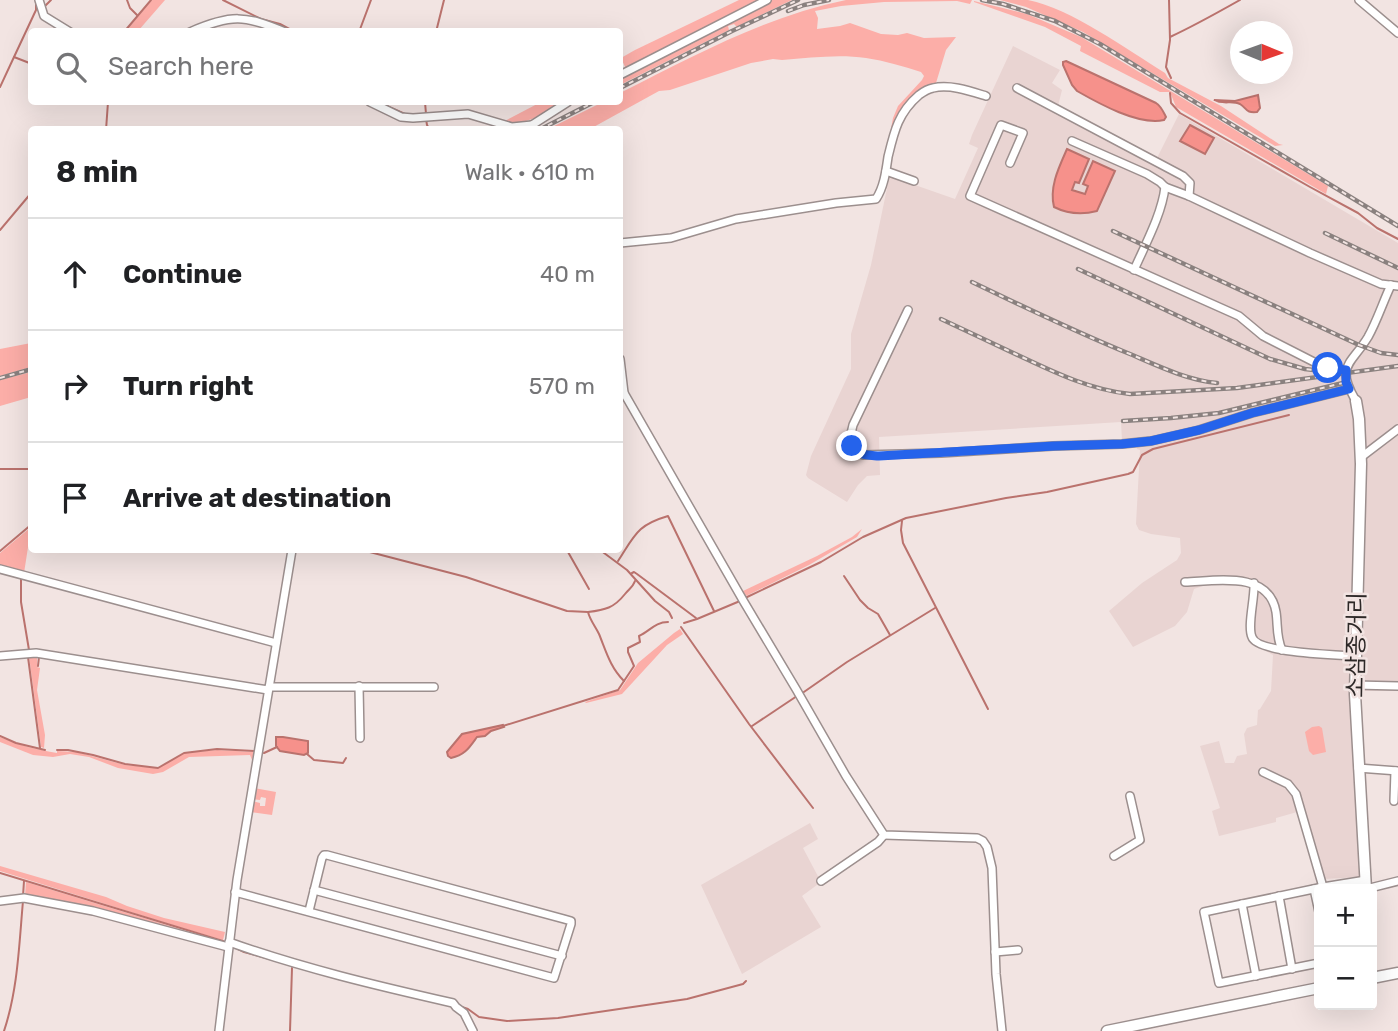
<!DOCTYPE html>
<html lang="en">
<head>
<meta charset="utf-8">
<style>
	:root { --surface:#fff; --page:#f2f2f2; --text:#202124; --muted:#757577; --line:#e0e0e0 }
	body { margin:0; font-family:Rubik,"Noto Sans KR",sans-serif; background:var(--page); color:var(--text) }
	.controls { position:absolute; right:21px; bottom:21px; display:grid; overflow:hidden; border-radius:7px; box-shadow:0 7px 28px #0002 }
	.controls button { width:63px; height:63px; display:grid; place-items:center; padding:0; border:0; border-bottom:2px solid var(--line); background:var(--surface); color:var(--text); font:35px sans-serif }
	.compass { position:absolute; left:1230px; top:21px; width:63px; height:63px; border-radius:50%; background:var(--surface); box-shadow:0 7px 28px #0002; rotate:91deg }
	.stop { position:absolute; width:21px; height:21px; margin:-16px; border:5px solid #2563eb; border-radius:50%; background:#fff }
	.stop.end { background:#2563eb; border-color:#fff; box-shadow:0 2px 7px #0008 }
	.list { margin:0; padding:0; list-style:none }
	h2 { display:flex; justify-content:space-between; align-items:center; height:91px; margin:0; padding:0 28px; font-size:30px }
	h2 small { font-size:23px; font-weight:400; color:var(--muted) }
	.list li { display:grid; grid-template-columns:46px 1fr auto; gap:21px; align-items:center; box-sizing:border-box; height:112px; padding:0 28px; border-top:2px solid var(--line) }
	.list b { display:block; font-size:26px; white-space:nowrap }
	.list em { font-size:23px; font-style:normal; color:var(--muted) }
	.icon { flex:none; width:38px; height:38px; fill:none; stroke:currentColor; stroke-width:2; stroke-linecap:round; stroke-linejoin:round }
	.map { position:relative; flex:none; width:1398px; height:1031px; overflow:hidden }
	.search { position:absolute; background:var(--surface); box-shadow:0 7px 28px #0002; left:28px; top:28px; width:595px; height:77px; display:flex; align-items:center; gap:18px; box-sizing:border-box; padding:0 24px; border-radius:7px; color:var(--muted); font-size:26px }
	.panel { position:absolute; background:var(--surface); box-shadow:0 7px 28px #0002; left:28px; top:126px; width:595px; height:427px; border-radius:7px }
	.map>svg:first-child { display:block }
</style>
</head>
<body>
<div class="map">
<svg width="1398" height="1031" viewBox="0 0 1398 1031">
	<rect width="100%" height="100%" fill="#f2e4e2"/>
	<g fill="#e9d4d2">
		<path d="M1013 46 1060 70 1052 83 1062 90 1058 106 1157 158 1179 114 1398 243V691H1362L1367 459H1356L1350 687 1360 877 1324 879 1304 810 1276 818V822L1219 836 1212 811 1220 808 1200 746 1219 741 1225 763H1234L1237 756 1247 754 1244 734 1247 728 1257 725 1258 710 1260 709 1271 691 1273 655 1250 642 1247 632 1252 602 1251 585 1245 582 1211 583 1194 589 1187 612 1175 626 1133 647 1109 611 1142 583 1177 560 1181 553 1180 538 1151 534 1139 530 1136 524 1140 450 1137 449 1135 440 1122 441 1121 422 879 437 880 475 867 476 858 485 847 502 808 478 806 475 811 456 851 369V334L871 265 890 174 915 183V185L955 199 978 148 969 144 972 135Z"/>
		<path d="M810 823 818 839 803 848 821 882 802 896 821 927 742 974 701 885Z"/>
	</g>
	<g fill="#fcaea8">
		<path d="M152 0H165L138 31H126Z"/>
		<path d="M739 0H759L747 8 626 69 621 58 635 50Z"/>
		<path d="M770 0H792L742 24 737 27 734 24 728 26 729 30 620 85V77Z"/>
		<path d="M846 0H972L970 4 957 1 884 2 841 6 815 11 818 18 817 29 840 26 850 23 881 34 898 35 907 33 924 38 956 37 946 50 936 83C891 100 890 145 880 186L893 118 898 106 922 80 924 76 921 72C903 66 885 61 866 58 838 54 810 58 782 60L773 59 751 63 670 90 659 91 590 129 546 130 603 102H620V93C694 56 764 17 846 0Z"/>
		<path d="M1000 0C1009 0 1020 0 1028 0 1072 9 1126 49 1165 73L1168 78 1221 106 1279 144 1283 145 1275 146 1083 32 1026 7Z"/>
		<path d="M974 1 1027 14 1081 37 1328 186 1326 194 1176 107 1170 92H1160L1080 51 1081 46 1045 27 974 2Z"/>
		<path d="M541 102H564C545 112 526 127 503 122Z"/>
		<path d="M31 343V367L0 376V349Z"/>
		<path d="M31 372V397L0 406V380Z"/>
		<path d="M31 527V537L29 541 24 573 0 568V553Z"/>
		<path d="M862 529 857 537 809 565 746 596 743 591 817 556 852 537Z"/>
		<path d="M680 629 683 634 667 645 622 694 586 703 585 702 620 690 638 663 674 633Z"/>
		<path d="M29 656H37V667L40 668 37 690 45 735 44 748 41 747Z"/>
		<path d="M1319 726 1322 728 1326 752 1313 755 1309 751 1305 732 1312 727Z"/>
		<path d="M0 737C18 745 38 750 57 753V751L77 752 125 765 158 768 184 753 217 750 254 752 252 760 250 755 189 757 163 772 153 774 118 768 89 757 70 754 53 757 33 755 0 742Z"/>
		<path d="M254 788 276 792 272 815 250 812 252 801 260 803V806H265L266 798 261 797 260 800 252 799Z"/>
		<path d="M0 866 106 897 127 906 164 918 225 932 223 940 166 923 0 871Z"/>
		<path d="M26 882 222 942 25 896Z"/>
	</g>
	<g fill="#f6918b" stroke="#ba726d" stroke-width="2">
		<path d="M1066 61 1156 103C1161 106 1163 111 1166 117L1164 120C1139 126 1098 103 1077 91L1072 85 1063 65V62Z"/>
		<path d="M1258 95 1260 108 1257 112C1245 113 1248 109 1240 104 1232 100 1223 105 1214 100L1235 101Z"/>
		<path d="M1190 125 1214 138 1205 154 1180 141Z"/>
		<path d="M1067 149 1089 159 1079 183 1075 182 1072 190 1085 194 1088 186 1083 184 1093 161 1115 171 1097 211C1082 215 1068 214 1054 207 1049 187 1059 167 1067 149Z"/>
		<path d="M503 725 504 727 491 731 485 736 477 737C469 748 465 755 451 758L448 756 447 752 462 734Z"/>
		<path d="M276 737H283L308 741V753L304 755 280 751 276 746Z"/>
	</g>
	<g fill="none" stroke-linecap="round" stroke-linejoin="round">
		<g stroke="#ba726d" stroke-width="2">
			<path d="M127 0 130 8 137 15"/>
			<path d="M223 0 261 19 280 24 295 32"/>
			<path d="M1169 0 1170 40 1166 67 1171 78"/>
			<path d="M44 7 51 0"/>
			<path d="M124 32 151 0"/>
			<path d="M359 32 371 0"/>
			<path d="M436 32 444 0"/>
			<path d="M1170 37C1194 26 1217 13 1240 0"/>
			<path d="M14 57 36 10V3"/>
			<path d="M0 87 14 57 32 64"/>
			<path d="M1170 93 1171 103 1180 113 1310 187 1358 213 1377 228 1398 239"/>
			<path d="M378 102 405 114"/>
			<path d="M425 102 426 114"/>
			<path d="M426 119 427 125 430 130"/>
			<path d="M106 130 108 102"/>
			<path d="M0 230 32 192"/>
			<path d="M0 469H32"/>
			<path d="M902 521 901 530 903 543 988 709"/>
			<path d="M362 550 466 577 567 611 588 612C590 620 595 626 599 634 606 651 610 667 624 681"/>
			<path d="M461 550H464"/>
			<path d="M565 550 568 552 589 589"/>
			<path d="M600 550 627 570 655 601 669 612 672 618"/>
			<path d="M0 551 32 524"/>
			<path d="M618 561C635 535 637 525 668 516L714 611"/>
			<path d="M632 573 634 572 637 574 696 618"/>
			<path d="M844 576 860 600 868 608 878 614 890 635"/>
			<path d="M21 579V602L29 650"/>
			<path d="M745 598 821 562 863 537 906 518 1006 498 1047 492 1128 474 1133 472 1142 455 1153 449 1289 415"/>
			<path d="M588 612C605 610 614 608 625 594 629 589 633 587 635 581"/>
			<path d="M684 623 697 619 740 601"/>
			<path d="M681 627 749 724 813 808"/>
			<path d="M28 657 40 748"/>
			<path d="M38 666 39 657"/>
			<path d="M801 694 847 662 935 608"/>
			<path d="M503 726 618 690 634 666 628 652V648L640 642 639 636C650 631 655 622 668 622"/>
			<path d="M752 726 797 696"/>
			<path d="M0 736 16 743 45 750"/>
			<path d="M57 750H68L93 755 125 764 158 768 184 753 217 749 254 751"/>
			<path d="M264 753 277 747"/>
			<path d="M307 754 314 760 343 763 346 758"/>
			<path d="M0 873 223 941"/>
			<path d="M23 896 24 881"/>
			<path d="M238 949 244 952 374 988"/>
			<path d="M462 1007 468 1009 479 1017 507 1021 558 1018 687 999 743 984 746 981"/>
			<path d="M4 1031C18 989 19 945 23 901"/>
			<path d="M290 1031 292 968"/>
		</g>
		<g stroke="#9c8f8e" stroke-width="10">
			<g id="street">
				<path d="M39 0 44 16 70 32"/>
				<path d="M1359 0 1398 33"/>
				<path d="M190 32C231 14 245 15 285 32"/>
				<path d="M620 75 767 0"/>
				<path d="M1017 88 1183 176 1190 183 1189 196"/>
				<path d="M370 102 401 117 413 118 468 114 512 127 532 125 534 130"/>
				<path d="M532 125 568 102"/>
				<path d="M1072 141 1147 174 1160 182 1165 187 1189 196 1310 253 1381 284 1398 286"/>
				<path d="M1010 163 1023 133 1001 125 970 196 1239 316 1263 336 1314 362 1328 368 1346 370"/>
				<path d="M886 171 914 181"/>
				<path d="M620 243 671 238 736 219 836 203 876 199C884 187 886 171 888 157 894 132 898 113 919 95 923 92 927 89 933 88 950 84 970 91 986 96"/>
				<path d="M1134 270C1145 245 1162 214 1165 187"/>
				<path d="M908 310 853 425C849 439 849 449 863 455L941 453 1053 446 1122 444 1151 441 1199 430 1252 413 1349 389"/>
				<path d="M620 359 624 393H620"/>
				<path d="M624 393 744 602 796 689 846 776 884 835 977 838 983 841 987 847 992 868 996 974 1002 1031"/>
				<path d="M1356 401C1335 365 1351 365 1368 337 1377 321 1383 302 1391 285"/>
				<path d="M1360 458 1398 429"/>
				<path d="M0 569 276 643"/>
				<path d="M1185 582C1215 581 1269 570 1276 612 1278 625 1276 637 1282 650"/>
				<path d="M1254 583C1255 598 1247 626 1252 637 1257 653 1338 655 1356 656"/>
				<path d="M0 656 36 653 268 690"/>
				<path d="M1355 685 1398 686"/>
				<path d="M359 686 360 738"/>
				<path d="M269 687H434"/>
				<path d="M1358 768 1398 771"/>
				<path d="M1263 772 1288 784 1296 794 1323 887"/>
				<path d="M1394 801 1395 771"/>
				<path d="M1114 856 1140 840 1130 796"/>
				<path d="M821 881 878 842 884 835"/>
				<path d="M1314 889 1319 912"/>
				<path d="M1366 889 1398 881"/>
				<path d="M314 890 562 956"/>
				<path d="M235 892 554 978 571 924V921L564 919 327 855H324L322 858 309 911"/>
				<path d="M1279 896 1292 969"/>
				<path d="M0 901 24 898 93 911 228 947"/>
				<path d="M1242 904 1256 976"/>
				<path d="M229 942C302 968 378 986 453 1003L456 1007 464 1013 473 1031"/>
				<path d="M995 952 1018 950"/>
				<path d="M1319 963 1219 983 1204 912 1323 887 1366 880"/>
				<path d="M219 1031 237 880 292 550"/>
			</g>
		</g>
		<g stroke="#9c8f8e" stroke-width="13">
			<g id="secondary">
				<path d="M1356 401 1359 419 1361 464 1355 694 1366 889"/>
				<path d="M1372 978 1398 973"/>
				<path d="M1107 1031 1319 988"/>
			</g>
		</g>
		<use href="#street" stroke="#fff" stroke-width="7"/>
		<use href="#secondary" stroke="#fff" stroke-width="10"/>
		<g stroke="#8a817f" stroke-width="4.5">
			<g id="rail">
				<path d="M982 0 1003 4 1055 21 1100 44 1398 226"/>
				<path d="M788 11 804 5 829 0"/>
				<path d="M620 88 732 31 798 0"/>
				<path d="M539 130 594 102"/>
				<path d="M1113 231 1359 345 1381 353 1398 355"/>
				<path d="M1325 233 1398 268"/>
				<path d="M1078 269 1270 359 1305 369 1322 371"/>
				<path d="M972 282C1024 307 1076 332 1130 354 1158 366 1187 380 1217 383"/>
				<path d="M941 319C969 332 996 345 1024 358 1058 374 1092 390 1130 394L1237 388 1398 366"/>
				<path d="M0 378 32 369"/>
				<path d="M1123 421 1171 418 1219 413 1347 382"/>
			</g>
		</g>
		<use href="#rail" stroke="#f2e4e2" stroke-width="2" stroke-dasharray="5" stroke-linecap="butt"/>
	</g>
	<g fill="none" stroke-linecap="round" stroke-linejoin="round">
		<path stroke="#2563eb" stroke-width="9" d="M852 446C859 456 867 455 879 456L1054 446 1122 444 1151 441 1199 430 1252 413 1349 389 1346 382V370L1328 368"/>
	</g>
	<g text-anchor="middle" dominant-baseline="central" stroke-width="5" stroke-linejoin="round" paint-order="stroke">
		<g font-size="23" fill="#2d2827" stroke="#f2e4e2">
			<text transform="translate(1356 645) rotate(-89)">소삼종거리</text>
		</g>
	</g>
</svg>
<div class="controls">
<button>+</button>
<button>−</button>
</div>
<svg class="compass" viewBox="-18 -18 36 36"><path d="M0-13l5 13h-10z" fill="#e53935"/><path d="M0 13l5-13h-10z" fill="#757577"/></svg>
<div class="stop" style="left:1328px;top:368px"></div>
<div class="stop end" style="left:852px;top:446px"></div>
<div class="search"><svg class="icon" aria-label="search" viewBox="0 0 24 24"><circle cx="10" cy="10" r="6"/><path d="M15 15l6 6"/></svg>Search here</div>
<section class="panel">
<h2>8 min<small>Walk · 610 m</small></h2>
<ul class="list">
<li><svg class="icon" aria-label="ahead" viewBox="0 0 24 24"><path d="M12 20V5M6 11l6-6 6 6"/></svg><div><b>Continue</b></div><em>40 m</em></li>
<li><svg class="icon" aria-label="right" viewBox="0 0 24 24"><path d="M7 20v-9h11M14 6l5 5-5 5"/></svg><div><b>Turn right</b></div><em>570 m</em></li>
<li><svg class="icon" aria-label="arrive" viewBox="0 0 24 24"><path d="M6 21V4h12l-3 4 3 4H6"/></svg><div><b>Arrive at destination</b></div></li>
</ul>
</section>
</div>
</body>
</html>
